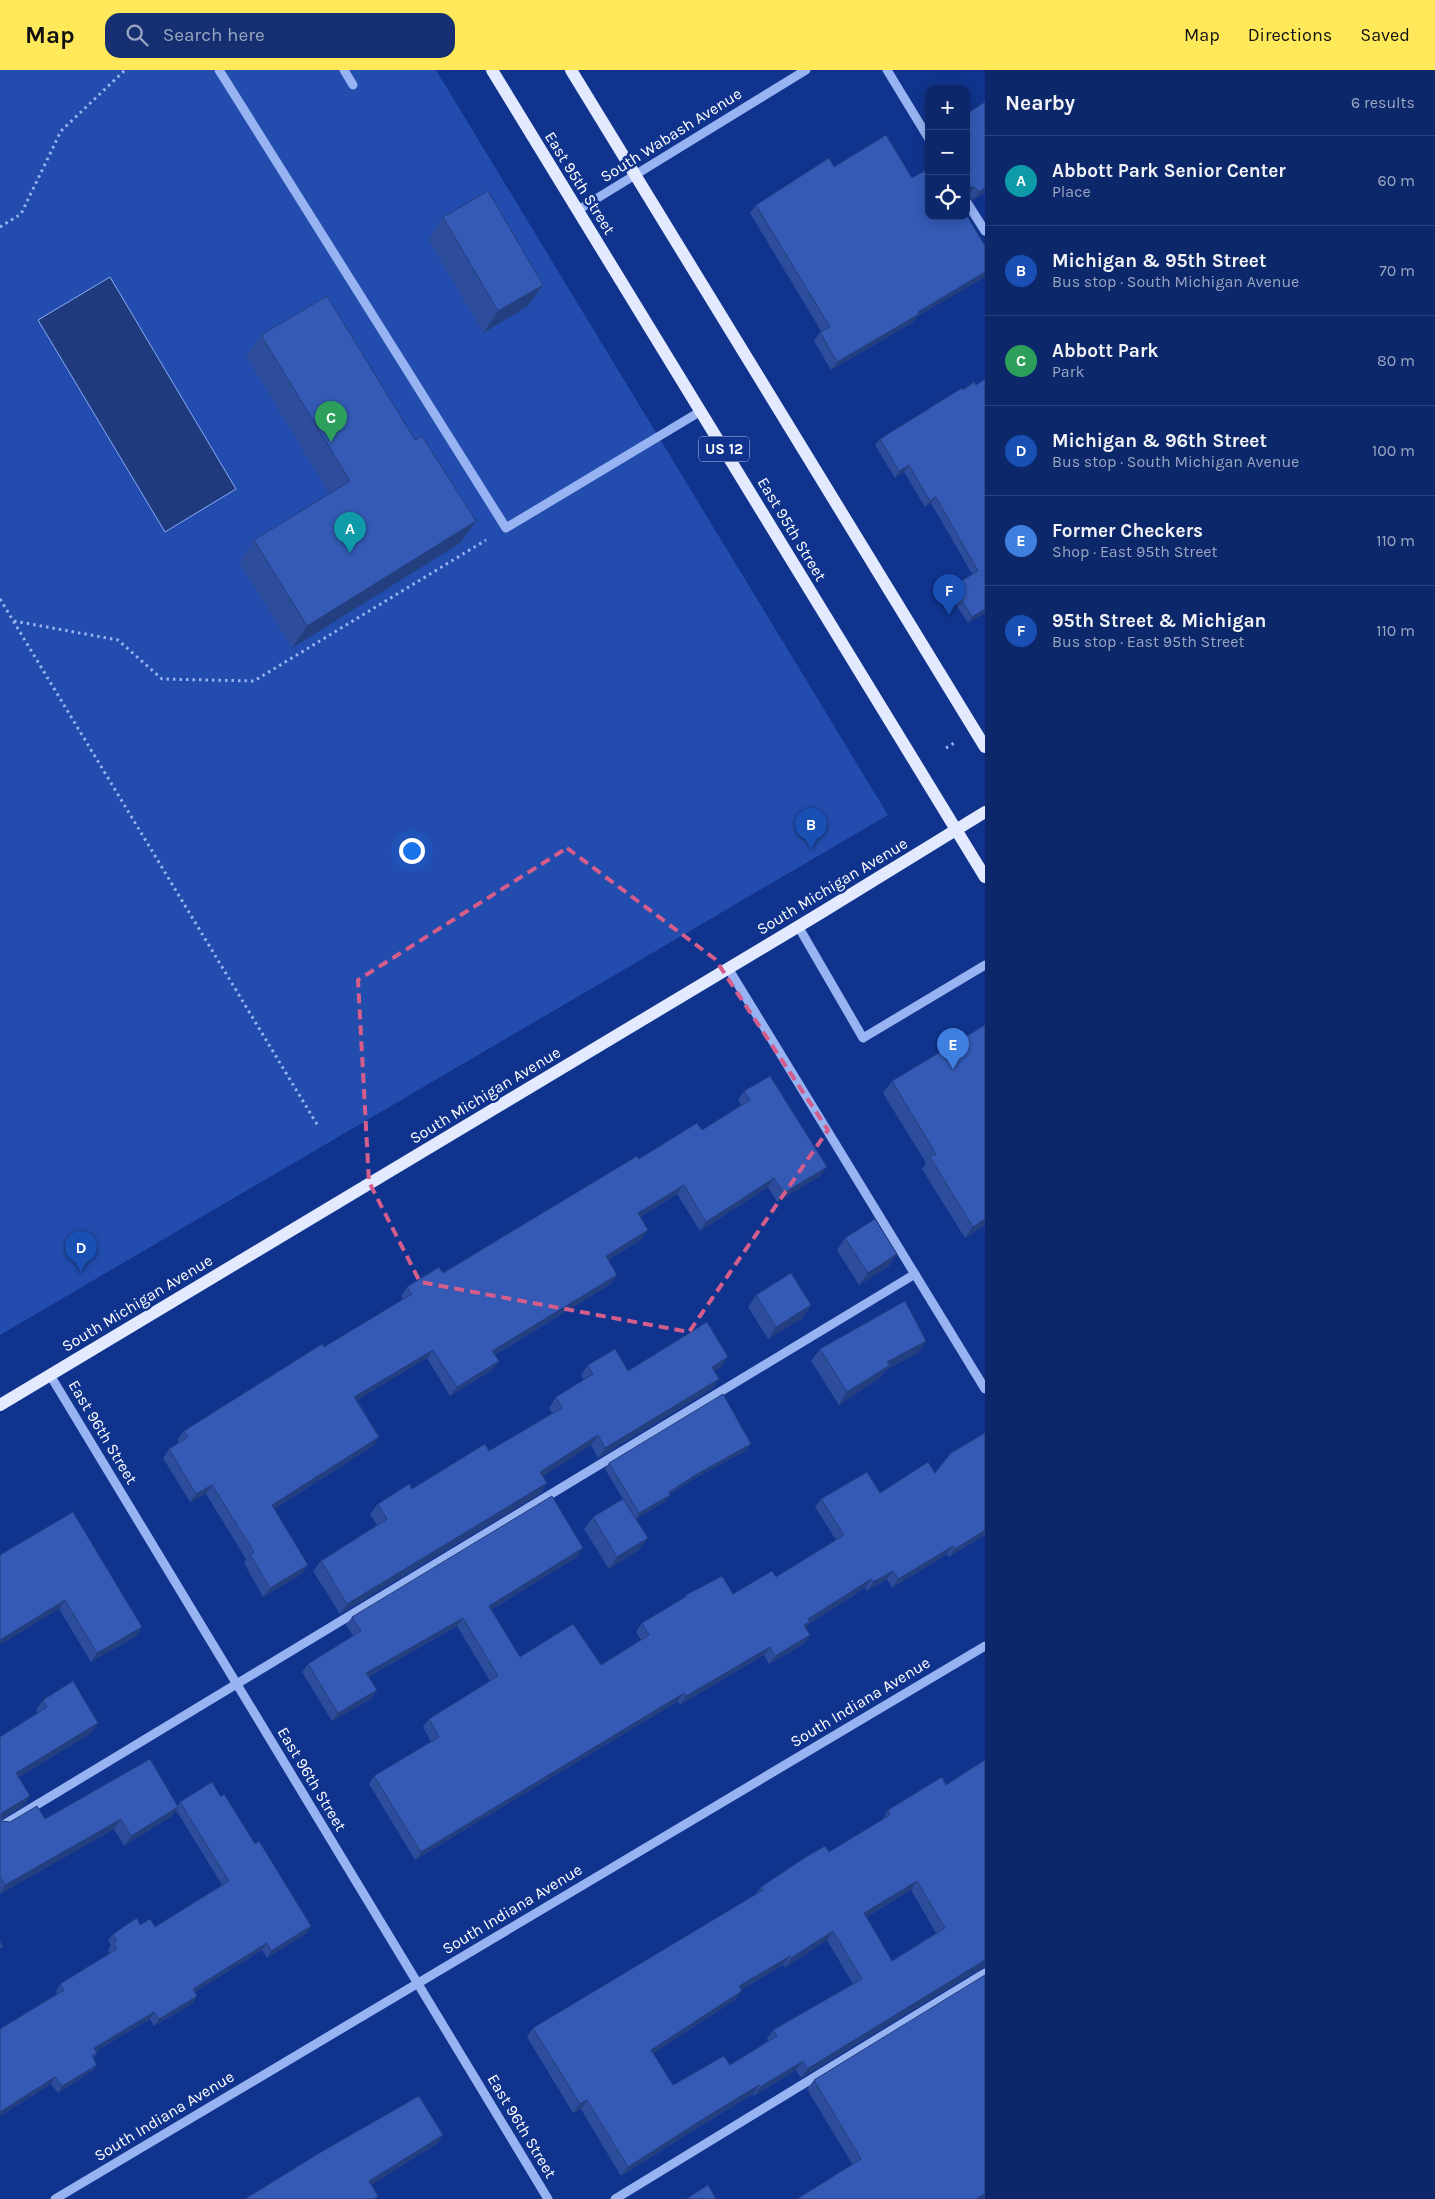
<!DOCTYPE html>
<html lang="en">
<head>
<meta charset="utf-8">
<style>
	:root { --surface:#0c276a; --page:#152f70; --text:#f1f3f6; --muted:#9aa5c1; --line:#2c447e; --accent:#ffe859 }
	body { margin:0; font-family:Karla,sans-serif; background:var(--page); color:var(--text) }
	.controls { position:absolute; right:15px; top:15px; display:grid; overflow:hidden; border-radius:10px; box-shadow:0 2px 12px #0003 }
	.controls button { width:45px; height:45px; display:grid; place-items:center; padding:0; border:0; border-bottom:1px solid var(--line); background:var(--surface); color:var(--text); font:25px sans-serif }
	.you { position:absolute; left:411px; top:780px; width:18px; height:18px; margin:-12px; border:4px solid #fff; border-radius:50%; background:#1a73e8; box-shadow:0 0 0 8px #1a73e833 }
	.badge { display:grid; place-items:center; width:32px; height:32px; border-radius:50%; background:var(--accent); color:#fff; font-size:16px; font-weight:700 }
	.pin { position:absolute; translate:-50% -41px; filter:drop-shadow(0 1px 2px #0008) }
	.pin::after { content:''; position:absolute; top:26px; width:18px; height:15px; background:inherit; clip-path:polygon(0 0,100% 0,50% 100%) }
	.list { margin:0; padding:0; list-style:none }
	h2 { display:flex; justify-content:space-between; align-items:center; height:65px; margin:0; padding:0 20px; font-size:21px }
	h2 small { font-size:16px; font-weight:400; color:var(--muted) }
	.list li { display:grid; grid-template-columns:32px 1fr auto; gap:15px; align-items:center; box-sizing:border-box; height:90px; padding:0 20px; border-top:1px solid var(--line) }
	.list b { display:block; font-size:19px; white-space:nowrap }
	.list p { margin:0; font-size:16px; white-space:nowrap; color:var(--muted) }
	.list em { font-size:16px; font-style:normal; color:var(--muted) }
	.icon { flex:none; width:28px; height:28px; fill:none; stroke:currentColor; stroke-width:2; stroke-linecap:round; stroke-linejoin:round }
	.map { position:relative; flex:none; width:985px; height:2129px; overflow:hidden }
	header { display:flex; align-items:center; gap:30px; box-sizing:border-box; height:70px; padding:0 25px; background:var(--accent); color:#111 }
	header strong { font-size:24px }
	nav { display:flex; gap:28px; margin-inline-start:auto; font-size:18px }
	.search { width:350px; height:45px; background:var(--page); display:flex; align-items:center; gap:12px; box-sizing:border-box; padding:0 18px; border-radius:15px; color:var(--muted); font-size:19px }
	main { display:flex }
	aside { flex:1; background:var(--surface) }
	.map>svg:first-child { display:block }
</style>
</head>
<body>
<header>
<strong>Map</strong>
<div class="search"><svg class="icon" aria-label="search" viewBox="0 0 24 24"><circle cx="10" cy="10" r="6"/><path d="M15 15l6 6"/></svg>Search here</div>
<nav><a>Map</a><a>Directions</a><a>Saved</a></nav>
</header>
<main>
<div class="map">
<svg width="985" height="2129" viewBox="0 0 985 2129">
	<rect width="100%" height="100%" fill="#10348d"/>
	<path fill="#224cad" d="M0 0H436L888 745 0 1265Z"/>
	<path fill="#1f3a7d" stroke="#89acf6" d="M110 207 236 419 165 462 38 250Z"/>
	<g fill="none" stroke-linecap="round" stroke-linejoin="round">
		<g stroke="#98b3f2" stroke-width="3" stroke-dasharray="2.5 4" stroke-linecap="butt">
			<path d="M0 157 21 144 61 61 125 0"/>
			<path d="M0 529 318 1056"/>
			<path d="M14 551 118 570 162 609 254 611 486 470"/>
			<path d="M946 678 954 673"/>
		</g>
		<g stroke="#98b3f2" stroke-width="9">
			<path d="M219 0 506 458 701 341"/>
			<path d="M344 0 353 15"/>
			<path d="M887 0 929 69"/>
			<path d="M966 131 985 161"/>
			<path d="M578 140 806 0"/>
			<path d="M798 856 863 968 985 895"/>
			<path d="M728 898 985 1319"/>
			<path d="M50 1305 548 2129"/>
			<path d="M0 1757 915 1204"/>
			<path d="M55 2129 985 1576"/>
			<path d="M615 2129 985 1903"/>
		</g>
		<g stroke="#e3eaff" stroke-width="12">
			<path d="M492 0 985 807"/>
			<path d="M571 0 985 677"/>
			<path d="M0 1335 819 844 985 742"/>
		</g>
	</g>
	<g fill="#2d4d9c" fill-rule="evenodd">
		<path d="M966 44 985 123 973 130 968 125H967L969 129 966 132Z"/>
		<path d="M756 135 917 247 913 252 831 300 814 271 820 262 821 261 750 143Z"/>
		<path d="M443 147 543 215 528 236 483 263 428 169Z"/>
		<path d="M261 265 415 370 476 451 460 473 292 578 239 492 254 470 329 424 246 286Z"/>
		<path d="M962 318 985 543 968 553 948 522 953 516 972 504 931 433 925 437 904 402 895 408 875 375 880 369Z"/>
		<path d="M892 1011 985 1155 965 1168 922 1099 926 1093 883 1023Z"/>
		<path d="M744 1021 820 1106 777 1132 768 1117 700 1161 677 1124 640 1147 642 1169 608 1190 611 1214 495 1285 499 1291 492 1300 450 1326 427 1288 357 1330 379 1367 373 1376 274 1439 302 1504 263 1527 244 1493 246 1489 206 1424 190 1432 163 1388 169 1379 180 1373 177 1370 184 1361 403 1230 401 1226 407 1217 443 1203 639 1089 702 1060 741 1035 738 1030Z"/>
		<path d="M845 1168 889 1196 859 1215 837 1180Z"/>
		<path d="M756 1225 803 1248 768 1269 748 1237Z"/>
		<path d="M926 1271 918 1283 886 1300 881 1307 839 1335 811 1291 820 1279Z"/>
		<path d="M588 1295 628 1301 721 1297 714 1301 719 1309 712 1319 598 1388 591 1375 543 1406 547 1413 540 1424 340 1544 313 1501 321 1491 377 1455 370 1444 378 1434 412 1419 489 1381 552 1343 549 1338 556 1327 584 1310 581 1305Z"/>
		<path d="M985 1363V1465L949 1487 947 1484 892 1518 887 1509 867 1521 865 1518 809 1554 806 1558 810 1565 804 1574 769 1594 764 1585 680 1635 678 1631 415 1790 369 1714 374 1706 431 1672 423 1657 429 1649 490 1611 457 1556 368 1607 377 1620 371 1629 332 1651 302 1602 308 1594 353 1566 346 1555 352 1547 577 1487 491 1540 520 1587 601 1595 641 1570 636 1562 642 1553 683 1529 686 1525 733 1524 776 1507 836 1470 815 1437 821 1429 880 1423 935 1403Z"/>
		<path d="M747 1380 692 1410 670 1424 666 1431 635 1449 648 1468 639 1480 609 1499 584 1459 593 1447 623 1429 605 1399 609 1393Z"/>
		<path d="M0 1485 142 1557 136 1566 91 1592 59 1539Z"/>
		<path d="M43 1630 98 1653 91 1663 19 1707 30 1726 23 1736 2 1749V1751L10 1752 177 1736 180 1732 221 1727 255 1774 311 1856 307 1863 267 1888 262 1880 195 1922 193 1933 154 1956 150 1949 96 1981 97 1983 93 1989 97 1995 92 2001 58 2023 51 2014 0 2046V1959L57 1924 56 1921 60 1914 110 1883 108 1880 111 1875 108 1870 113 1864 140 1855 155 1857 222 1815 176 1740 171 1747 124 1776 114 1759 0 1824V1667L37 1643 36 1640Z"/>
		<path d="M888 1740 982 1898 801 2008 796 2000 754 2026 753 2024 697 2058 621 2106 581 2039 573 2043 527 1967 533 1958 755 1825 761 1817 829 1782 882 1750ZM911 1820 936 1863 892 1891 867 1847ZM827 1870 853 1914 773 1960 767 1969 768 1971 730 1995 673 2015 653 1983 735 1930 741 1920 783 1895 785 1898Z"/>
		<path d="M814 2010 985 2129 853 2095 807 2019Z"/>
	</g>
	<g fill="#243f7f">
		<path d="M969 117H974L968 125H966V121Z"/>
		<path d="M985 118V123L973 130 979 122Z"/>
		<path d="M985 202V207L917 247 913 252 831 300 837 292 918 242Z"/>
		<path d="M543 215 528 236 483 263 498 241Z"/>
		<path d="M909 395 904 402 895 408 899 401Z"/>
		<path d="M936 427 931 433 925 437 930 431Z"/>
		<path d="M476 451 460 473 292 578 307 556Z"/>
		<path d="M985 539V543L968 553 972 547Z"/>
		<path d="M827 1097 820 1106 777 1132 784 1123Z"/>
		<path d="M774 1108 768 1117 700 1161 706 1152Z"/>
		<path d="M684 1115 677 1124 632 1152 638 1143Z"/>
		<path d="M985 1149V1155L965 1168 973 1157Z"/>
		<path d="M648 1160 642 1169 600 1195 606 1186Z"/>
		<path d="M897 1184 889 1196 859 1215 868 1203Z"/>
		<path d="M617 1205 611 1214 486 1290 492 1281Z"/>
		<path d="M811 1235 803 1248 768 1269 776 1257Z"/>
		<path d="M926 1271 918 1283 886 1300 881 1307 839 1335 847 1322 887 1292Z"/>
		<path d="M433 1280 427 1288 348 1336 354 1327Z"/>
		<path d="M728 1287 721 1297 705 1307 712 1297Z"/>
		<path d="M499 1291 492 1300 450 1326 457 1317Z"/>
		<path d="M719 1309 712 1319 598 1388 605 1378Z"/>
		<path d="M598 1365 591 1375 533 1413 540 1402Z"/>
		<path d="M379 1367 373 1376 266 1444 272 1435Z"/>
		<path d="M751 1374 747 1380 692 1410 664 1428 669 1422 697 1404Z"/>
		<path d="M547 1413 540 1424 340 1544 347 1534Z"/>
		<path d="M212 1415 206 1424 190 1432 196 1424Z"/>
		<path d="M670 1425 666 1431 635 1450 639 1443Z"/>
		<path d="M985 1460V1465L949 1487 955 1479Z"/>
		<path d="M648 1468 639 1480 609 1499 617 1487Z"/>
		<path d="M953 1476 947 1484 892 1518 898 1509Z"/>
		<path d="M583 1478 577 1487 483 1545 489 1536Z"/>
		<path d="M308 1495 302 1504 263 1527 270 1518Z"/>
		<path d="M893 1501 887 1509 867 1521 873 1512Z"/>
		<path d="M871 1509 865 1518 809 1554 804 1561 798 1564 808 1549Z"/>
		<path d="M65 1530 59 1539 0 1575V1570Z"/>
		<path d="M463 1548 457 1556 360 1611 366 1603Z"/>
		<path d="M142 1557 136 1566 91 1592 97 1583Z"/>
		<path d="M810 1565 804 1574 769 1594 775 1586Z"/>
		<path d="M770 1577 764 1585 680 1635 686 1626Z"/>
		<path d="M377 1620 371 1629 332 1651 338 1643Z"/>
		<path d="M684 1623 678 1631 415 1790 421 1782Z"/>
		<path d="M98 1653 91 1663 9 1713 16 1703Z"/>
		<path d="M30 1726 23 1736 0 1750V1747L3 1742Z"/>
		<path d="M178 1737 171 1747 124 1776 131 1766Z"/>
		<path d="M121 1749 114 1759 0 1824V1823L5 1815Z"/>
		<path d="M917 1811 911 1820 858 1852 864 1843Z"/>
		<path d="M311 1856 307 1863 267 1888 271 1881Z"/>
		<path d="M833 1861 827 1870 785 1898 791 1888Z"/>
		<path d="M267 1873 262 1880 189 1926 193 1919Z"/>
		<path d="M790 1886 783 1895 733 1925 739 1916Z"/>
		<path d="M985 1890V1897L982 1898 801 2008 807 1999Z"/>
		<path d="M742 1921 735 1930 645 1989 651 1980Z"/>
		<path d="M197 1926 193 1933 154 1956 159 1949Z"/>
		<path d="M154 1942 150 1949 90 1985 94 1978Z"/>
		<path d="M803 1991 796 2000 754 2026 760 2017Z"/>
		<path d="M97 1995 92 2001 58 2023 62 2016Z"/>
		<path d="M55 2007 51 2014 0 2046V2042Z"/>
		<path d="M759 2015 753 2024 697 2058 621 2106 628 2097 703 2049Z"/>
		<path d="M587 2030 581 2039 573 2043 580 2034Z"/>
		<path d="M443 2065 437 2074 363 2120 369 2111Z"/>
		<path d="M985 2124V2129H976Z"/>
	</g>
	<g fill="#345ab5" stroke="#243f7f" fill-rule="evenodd">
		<path d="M985 32V118L979 122 974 117H969L966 121V44Z"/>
		<path d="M886 65 912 108 929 98V146H966V144L985 176V202L918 242 919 244 837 292 820 262 830 257 756 135 829 88 834 97Z"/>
		<path d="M488 121 543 215 498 241 443 147Z"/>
		<path d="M966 123 969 129 966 130Z"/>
		<path d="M327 226 415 370 422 366 476 451 307 556 254 470 350 411 261 265Z"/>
		<path d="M985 309V539L972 547 953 516 978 501 936 427 930 431 909 395 899 401 880 369 962 318 963 320 974 312 976 315Z"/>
		<path d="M985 955V1149L973 1157 930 1087 936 1084 892 1011Z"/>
		<path d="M770 1006 827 1097 784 1123 774 1108 706 1152 684 1115 638 1143 648 1160 606 1186 617 1205 492 1281 499 1291 457 1317 433 1280 354 1327 379 1367 272 1435 308 1495 270 1518 250 1484 254 1482 212 1415 196 1424 169 1379 188 1367 184 1361 322 1274 324 1277 412 1224 407 1217 439 1197 443 1203 637 1086 639 1089 697 1053 702 1060 750 1030 744 1021Z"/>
		<path d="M875 1149 897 1184 868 1203 845 1168Z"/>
		<path d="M791 1203 811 1235 776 1257 756 1225Z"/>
		<path d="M905 1231 926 1271 887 1292 890 1295 847 1322 820 1279Z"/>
		<path d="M707 1252 728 1287 712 1297 719 1309 605 1378 598 1365 540 1402 547 1413 347 1534 321 1491 387 1449 378 1434 409 1414 412 1419 485 1374 489 1381 562 1338 556 1327 593 1304 588 1295 615 1279 628 1301Z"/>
		<path d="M723 1324 751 1374 697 1404 669 1422 670 1425 639 1443 609 1393Z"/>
		<path d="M985 1363V1460L955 1479 953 1476 898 1509 893 1501 873 1512 871 1509 808 1549 810 1552 804 1555 810 1565 775 1586 770 1577 686 1626 684 1623 421 1782 374 1706 439 1667 429 1649 498 1606 463 1548 366 1603 377 1620 338 1643 308 1594 361 1561 352 1547 552 1426 583 1478 489 1536 520 1587 573 1554 601 1595 649 1565 642 1553 687 1526 686 1525 722 1506 733 1524 772 1501 776 1507 844 1465 821 1429 867 1402 880 1423 928 1392 935 1403 951 1383Z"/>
		<path d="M623 1429 648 1468 617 1487 593 1447Z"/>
		<path d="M73 1442 142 1557 97 1583 65 1530 0 1570V1485Z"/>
		<path d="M73 1611 98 1653 16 1703 30 1726 3 1742 1 1747 2 1751 10 1752 37 1736 45 1749 150 1689 178 1737 131 1766 121 1749 5 1815 0 1807V1667L47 1637 43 1630Z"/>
		<path d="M985 1690V1890L807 1999 803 1991 760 2017 759 2015 703 2049 628 2097 587 2030 580 2034 533 1958 763 1820 761 1817 806 1787 825 1776 829 1782 890 1745 888 1740 942 1707 946 1715ZM917 1811 945 1858 892 1891 864 1843ZM833 1861 862 1909 773 1960 777 1966 730 1995 724 1986 673 2015 651 1980 742 1921 739 1916 790 1886 791 1888Z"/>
		<path d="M212 1712 221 1727 224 1724 255 1774 259 1771 311 1856 271 1881 267 1873 193 1919 197 1926 159 1949 154 1942 94 1978 97 1983 92 1986 97 1995 62 2016 55 2007 0 2042V1959L64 1920 60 1914 117 1879 113 1873 117 1871 113 1864 137 1848 140 1855 150 1849 155 1857 229 1811 180 1732Z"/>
		<path d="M0 1871 3 1877 0 1878Z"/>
		<path d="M985 1905V2124L976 2129H797L861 2089 814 2010Z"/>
		<path d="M419 2026 443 2065 369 2111 378 2126 374 2129H245L321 2082Z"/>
		<path d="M708 2115 716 2129H686Z"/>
	</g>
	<path fill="none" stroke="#d45d8c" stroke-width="4" stroke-dasharray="10 6" stroke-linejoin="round" d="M567 778 715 889 828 1060 689 1262 420 1212 369 1112 358 910Z"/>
	<g text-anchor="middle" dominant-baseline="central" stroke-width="5" stroke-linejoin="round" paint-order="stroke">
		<rect fill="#10348d" stroke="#b7c2dd" stroke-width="1" x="699" y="366.5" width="50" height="25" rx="4"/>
		<g font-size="15" font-weight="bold" fill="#fff">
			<text x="724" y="379">US 12</text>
		</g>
		<g font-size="16" fill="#fff" stroke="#10348d">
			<text transform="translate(671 65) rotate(-32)">South Wabash Avenue</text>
			<text transform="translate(580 113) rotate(58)">East 95th Street</text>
			<text transform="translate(792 459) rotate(59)">East 95th Street</text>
			<text transform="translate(832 816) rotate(-31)">South Michigan Avenue</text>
			<text transform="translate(485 1025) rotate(-31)">South Michigan Avenue</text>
			<text transform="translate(137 1233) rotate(-31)">South Michigan Avenue</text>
			<text transform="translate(103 1362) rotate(59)">East 96th Street</text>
			<text transform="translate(860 1632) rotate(-31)">South Indiana Avenue</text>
			<text transform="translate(312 1709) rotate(59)">East 96th Street</text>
			<text transform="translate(512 1839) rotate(-31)">South Indiana Avenue</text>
			<text transform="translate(164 2046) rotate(-31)">South Indiana Avenue</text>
			<text transform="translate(522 2056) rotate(59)">East 96th Street</text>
		</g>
	</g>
</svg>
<div class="controls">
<button>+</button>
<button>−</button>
<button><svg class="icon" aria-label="locate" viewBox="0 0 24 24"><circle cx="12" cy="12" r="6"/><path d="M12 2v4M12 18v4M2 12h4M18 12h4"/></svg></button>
</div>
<div class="you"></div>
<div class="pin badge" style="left:350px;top:483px;background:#0f9aa8">A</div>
<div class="pin badge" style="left:811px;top:779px;background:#1a4fb4">B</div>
<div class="pin badge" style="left:331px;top:372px;background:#2e9e5b">C</div>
<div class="pin badge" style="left:81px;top:1202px;background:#1a4fb4">D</div>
<div class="pin badge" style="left:953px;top:999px;background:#3f7fe0">E</div>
<div class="pin badge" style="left:949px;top:545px;background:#1a4fb4">F</div>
</div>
<aside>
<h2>Nearby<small>6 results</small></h2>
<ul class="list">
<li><span class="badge" style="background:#0f9aa8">A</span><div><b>Abbott Park Senior Center</b><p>Place</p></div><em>60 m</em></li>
<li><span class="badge" style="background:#1a4fb4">B</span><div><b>Michigan &amp; 95th Street</b><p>Bus stop · South Michigan Avenue</p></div><em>70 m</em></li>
<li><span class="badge" style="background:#2e9e5b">C</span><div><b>Abbott Park</b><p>Park</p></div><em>80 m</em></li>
<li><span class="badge" style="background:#1a4fb4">D</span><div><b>Michigan &amp; 96th Street</b><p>Bus stop · South Michigan Avenue</p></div><em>100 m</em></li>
<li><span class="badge" style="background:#3f7fe0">E</span><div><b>Former Checkers</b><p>Shop · East 95th Street</p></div><em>110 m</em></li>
<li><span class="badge" style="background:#1a4fb4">F</span><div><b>95th Street &amp; Michigan</b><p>Bus stop · East 95th Street</p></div><em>110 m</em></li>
</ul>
</aside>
</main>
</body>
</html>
